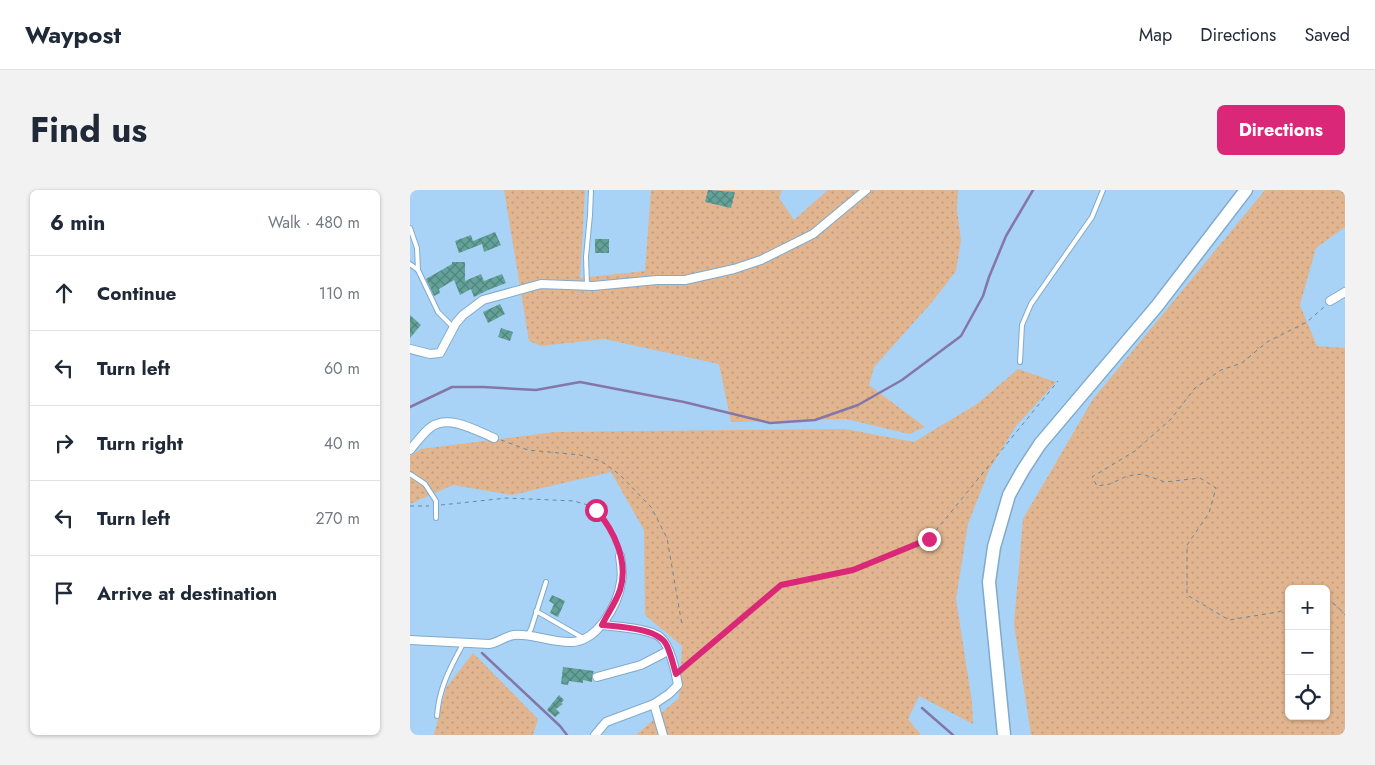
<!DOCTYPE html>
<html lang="en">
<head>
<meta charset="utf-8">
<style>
	:root { --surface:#fff; --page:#f2f2f3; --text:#1f2937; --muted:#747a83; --line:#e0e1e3; --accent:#db2777 }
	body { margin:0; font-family:Jost,sans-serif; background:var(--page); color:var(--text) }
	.controls { position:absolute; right:15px; bottom:15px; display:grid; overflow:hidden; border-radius:8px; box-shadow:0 1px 4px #0004 }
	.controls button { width:45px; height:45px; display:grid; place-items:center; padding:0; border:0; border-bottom:1px solid var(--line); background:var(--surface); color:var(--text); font:25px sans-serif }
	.stop { position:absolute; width:15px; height:15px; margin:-11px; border:4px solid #db2777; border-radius:50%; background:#fff }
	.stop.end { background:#db2777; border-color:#fff; box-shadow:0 1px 5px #0008 }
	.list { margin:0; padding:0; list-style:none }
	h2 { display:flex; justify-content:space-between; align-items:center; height:65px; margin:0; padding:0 20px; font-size:21px }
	h2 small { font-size:16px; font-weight:400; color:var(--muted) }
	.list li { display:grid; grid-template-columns:32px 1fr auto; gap:15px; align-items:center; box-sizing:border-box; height:75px; padding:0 20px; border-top:1px solid var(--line) }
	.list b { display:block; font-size:19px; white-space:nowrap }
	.list em { font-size:16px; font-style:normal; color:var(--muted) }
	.icon { flex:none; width:28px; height:28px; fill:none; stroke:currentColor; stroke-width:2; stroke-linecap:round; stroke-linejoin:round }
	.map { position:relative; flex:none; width:935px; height:545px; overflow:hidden; border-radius:8px }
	header { display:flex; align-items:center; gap:30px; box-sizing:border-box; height:70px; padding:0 25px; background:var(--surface); border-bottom:1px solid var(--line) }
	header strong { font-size:24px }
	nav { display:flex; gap:28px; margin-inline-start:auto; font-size:18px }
	.intro { display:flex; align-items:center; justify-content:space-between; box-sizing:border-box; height:120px; padding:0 30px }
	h1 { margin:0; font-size:35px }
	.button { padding:12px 22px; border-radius:8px; background:var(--accent); color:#fff; font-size:18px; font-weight:700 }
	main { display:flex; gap:30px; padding:0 30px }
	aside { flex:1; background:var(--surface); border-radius:8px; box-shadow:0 1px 4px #0004 }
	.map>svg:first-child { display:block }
</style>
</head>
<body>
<header>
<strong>Waypost</strong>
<nav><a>Map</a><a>Directions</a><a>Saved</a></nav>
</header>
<div class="intro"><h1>Find us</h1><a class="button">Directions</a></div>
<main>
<aside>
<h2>6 min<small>Walk · 480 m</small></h2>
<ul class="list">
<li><svg class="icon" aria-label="ahead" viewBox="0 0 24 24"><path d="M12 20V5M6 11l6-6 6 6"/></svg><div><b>Continue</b></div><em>110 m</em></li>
<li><svg class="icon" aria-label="left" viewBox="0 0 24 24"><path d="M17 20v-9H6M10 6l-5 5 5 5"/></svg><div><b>Turn left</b></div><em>60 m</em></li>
<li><svg class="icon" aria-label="right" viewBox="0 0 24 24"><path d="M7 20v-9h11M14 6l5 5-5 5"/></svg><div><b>Turn right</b></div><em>40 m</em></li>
<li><svg class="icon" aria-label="left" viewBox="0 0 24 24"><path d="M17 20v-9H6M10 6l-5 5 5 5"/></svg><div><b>Turn left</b></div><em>270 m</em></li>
<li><svg class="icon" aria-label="arrive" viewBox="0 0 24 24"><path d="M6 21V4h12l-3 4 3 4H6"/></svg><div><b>Arrive at destination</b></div></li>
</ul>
</aside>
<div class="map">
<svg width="935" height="545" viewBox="0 0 935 545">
	<defs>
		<pattern id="grass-dots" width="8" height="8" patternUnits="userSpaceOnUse" patternTransform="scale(1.25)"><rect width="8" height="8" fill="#e1b58f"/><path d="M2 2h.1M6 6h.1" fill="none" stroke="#c09c7c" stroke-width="1.8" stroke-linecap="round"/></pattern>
		<pattern id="building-cross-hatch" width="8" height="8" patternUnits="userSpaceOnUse" patternTransform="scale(1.25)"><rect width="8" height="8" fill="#63a298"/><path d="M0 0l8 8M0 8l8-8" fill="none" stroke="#50847d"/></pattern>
	</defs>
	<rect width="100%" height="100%" fill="#a8d3f6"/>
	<g fill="url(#grass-dots)" fill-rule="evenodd">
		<path d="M94 0H175L170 88 235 81 241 0H372L369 8 384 30 418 0H548L547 20 551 50 546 81 523 111 464 177 459 195 515 237 499 244 436 229 321 232 309 174 194 149 131 156 119 151Z"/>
		<path d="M855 0H935V37L906 58 890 115 907 156 935 158V545H621L604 434 613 329 683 209ZM879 399H916V526H879Z"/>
		<path d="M608 179 646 192 606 236 579 280 558 334 546 409 562 512 563 534 509 506 498 529 511 545H226L269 508 272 456 235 425 234 340 201 282 102 305 43 295 0 314V266L11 259 145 242 435 239 504 252 567 214Z"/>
		<path d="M63 463 128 529 123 545H24L36 498Z"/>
	</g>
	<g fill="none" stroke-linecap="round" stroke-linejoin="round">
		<g stroke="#8477a7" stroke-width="2.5">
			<path d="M0 217 42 197H73L126 200 170 192 274 212 360 233 405 230 448 215 492 190 551 146 573 106 579 87 596 46 623 0"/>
			<path d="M72 463 150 536 157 545"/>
			<path d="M512 518 543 545"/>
		</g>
	</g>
	<g fill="url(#building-cross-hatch)">
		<path d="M298 0 325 2 321 18 295 12Z"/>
		<path d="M85 42 91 55 74 62 72 54 49 63 45 51 61 45 63 51Z"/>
		<rect x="185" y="49" width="14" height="14"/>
		<path d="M42 72H55V91L71 84 74 91 92 84 96 93 78 100 64 107 61 99 50 105 44 90 29 99 30 103 24 106 16 89 42 74Z"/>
		<path d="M90 114 95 124 78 133 73 122Z"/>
		<path d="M0 125 11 135 0 148Z"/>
		<path d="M91 138 103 142 100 151 88 147Z"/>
		<path d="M142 405 155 411 148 427 140 423 144 414 139 411Z"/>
		<path d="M153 477 184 481 182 486V492L173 490V493L159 491 158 495 151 494Z"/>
		<path d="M149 505 154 510 151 513 153 514 146 519 150 523 145 527 137 520Z"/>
	</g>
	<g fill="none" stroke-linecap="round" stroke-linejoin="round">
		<g stroke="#80aacc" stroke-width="6">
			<g id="service">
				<path d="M0 38 7 58 8 80"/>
				<path d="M0 74 8 80 28 122 43 137"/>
				<path d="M177 95 176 67 180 25 181 0"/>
				<path d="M610 172 612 135 621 114 682 27 693 0"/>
				<path d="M0 284 15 294 26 311V328"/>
				<path d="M126 421 173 448"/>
				<path d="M117 446 121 439 136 392"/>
				<path d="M27 526C29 498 40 478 53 454"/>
			</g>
		</g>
		<g stroke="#80aacc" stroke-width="10">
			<g id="minor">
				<path d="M920 111 935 102"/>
				<path d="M0 159 20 164 30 163 46 133 53 125 73 110 131 94 183 96 247 90H275L324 79 351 70 403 44 456 0"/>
				<path d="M0 260C6 253 13 243 21 237 39 224 67 241 84 248"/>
				<path d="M0 450 79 454C88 453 95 446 104 445 120 443 144 453 161 452 187 452 208 415 211 392 213 383 211 374 210 366"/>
				<path d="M187 487 231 475 258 461"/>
				<path d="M244 514 253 545"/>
				<path d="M185 545 196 532 244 514 259 504 268 495C266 482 260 455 250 447 239 438 207 437 193 435"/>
			</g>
		</g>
		<g stroke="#80aacc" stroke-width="15">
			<path id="primary" d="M594 545 579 392 584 357 599 305 613 280 630 254 747 116 836 0"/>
		</g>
		<g stroke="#6887a0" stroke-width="1" stroke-dasharray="4 4" stroke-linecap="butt">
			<path d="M91 250 118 260 170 265 191 271 209 284 241 317 257 348 272 435"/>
			<path d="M31 315 97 308 164 311 178 315 186 320 197 332 205 347 208 359"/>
			<path d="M0 316H19"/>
			<path d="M916 409 927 416 935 425"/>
			<path d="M879 418 868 422 819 430 777 405V355L799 323 806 298 790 288 755 292 732 284 717 286 700 294 687 296 682 287 725 261 761 229 785 198 811 180 832 173 857 152 897 132 914 117"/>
			<path d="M272 479 371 395 443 380 519 349 648 191"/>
		</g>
		<use href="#service" stroke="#fff" stroke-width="4"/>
		<use href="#minor" stroke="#fff" stroke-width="8"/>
		<use href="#primary" stroke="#fff" stroke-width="12"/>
	</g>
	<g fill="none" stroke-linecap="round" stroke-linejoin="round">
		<path stroke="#db2777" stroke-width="6" d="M186 320C204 340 219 372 210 400 206 412 198 423 192 435 209 437 247 438 256 454 261 463 263 475 266 484L371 395 443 380 519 349"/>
	</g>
</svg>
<div class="controls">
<button>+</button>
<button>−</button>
<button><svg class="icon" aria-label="locate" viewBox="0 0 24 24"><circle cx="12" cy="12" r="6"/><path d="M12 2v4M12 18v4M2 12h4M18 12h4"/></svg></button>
</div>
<div class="stop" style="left:186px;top:320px"></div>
<div class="stop end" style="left:519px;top:349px"></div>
</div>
</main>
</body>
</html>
